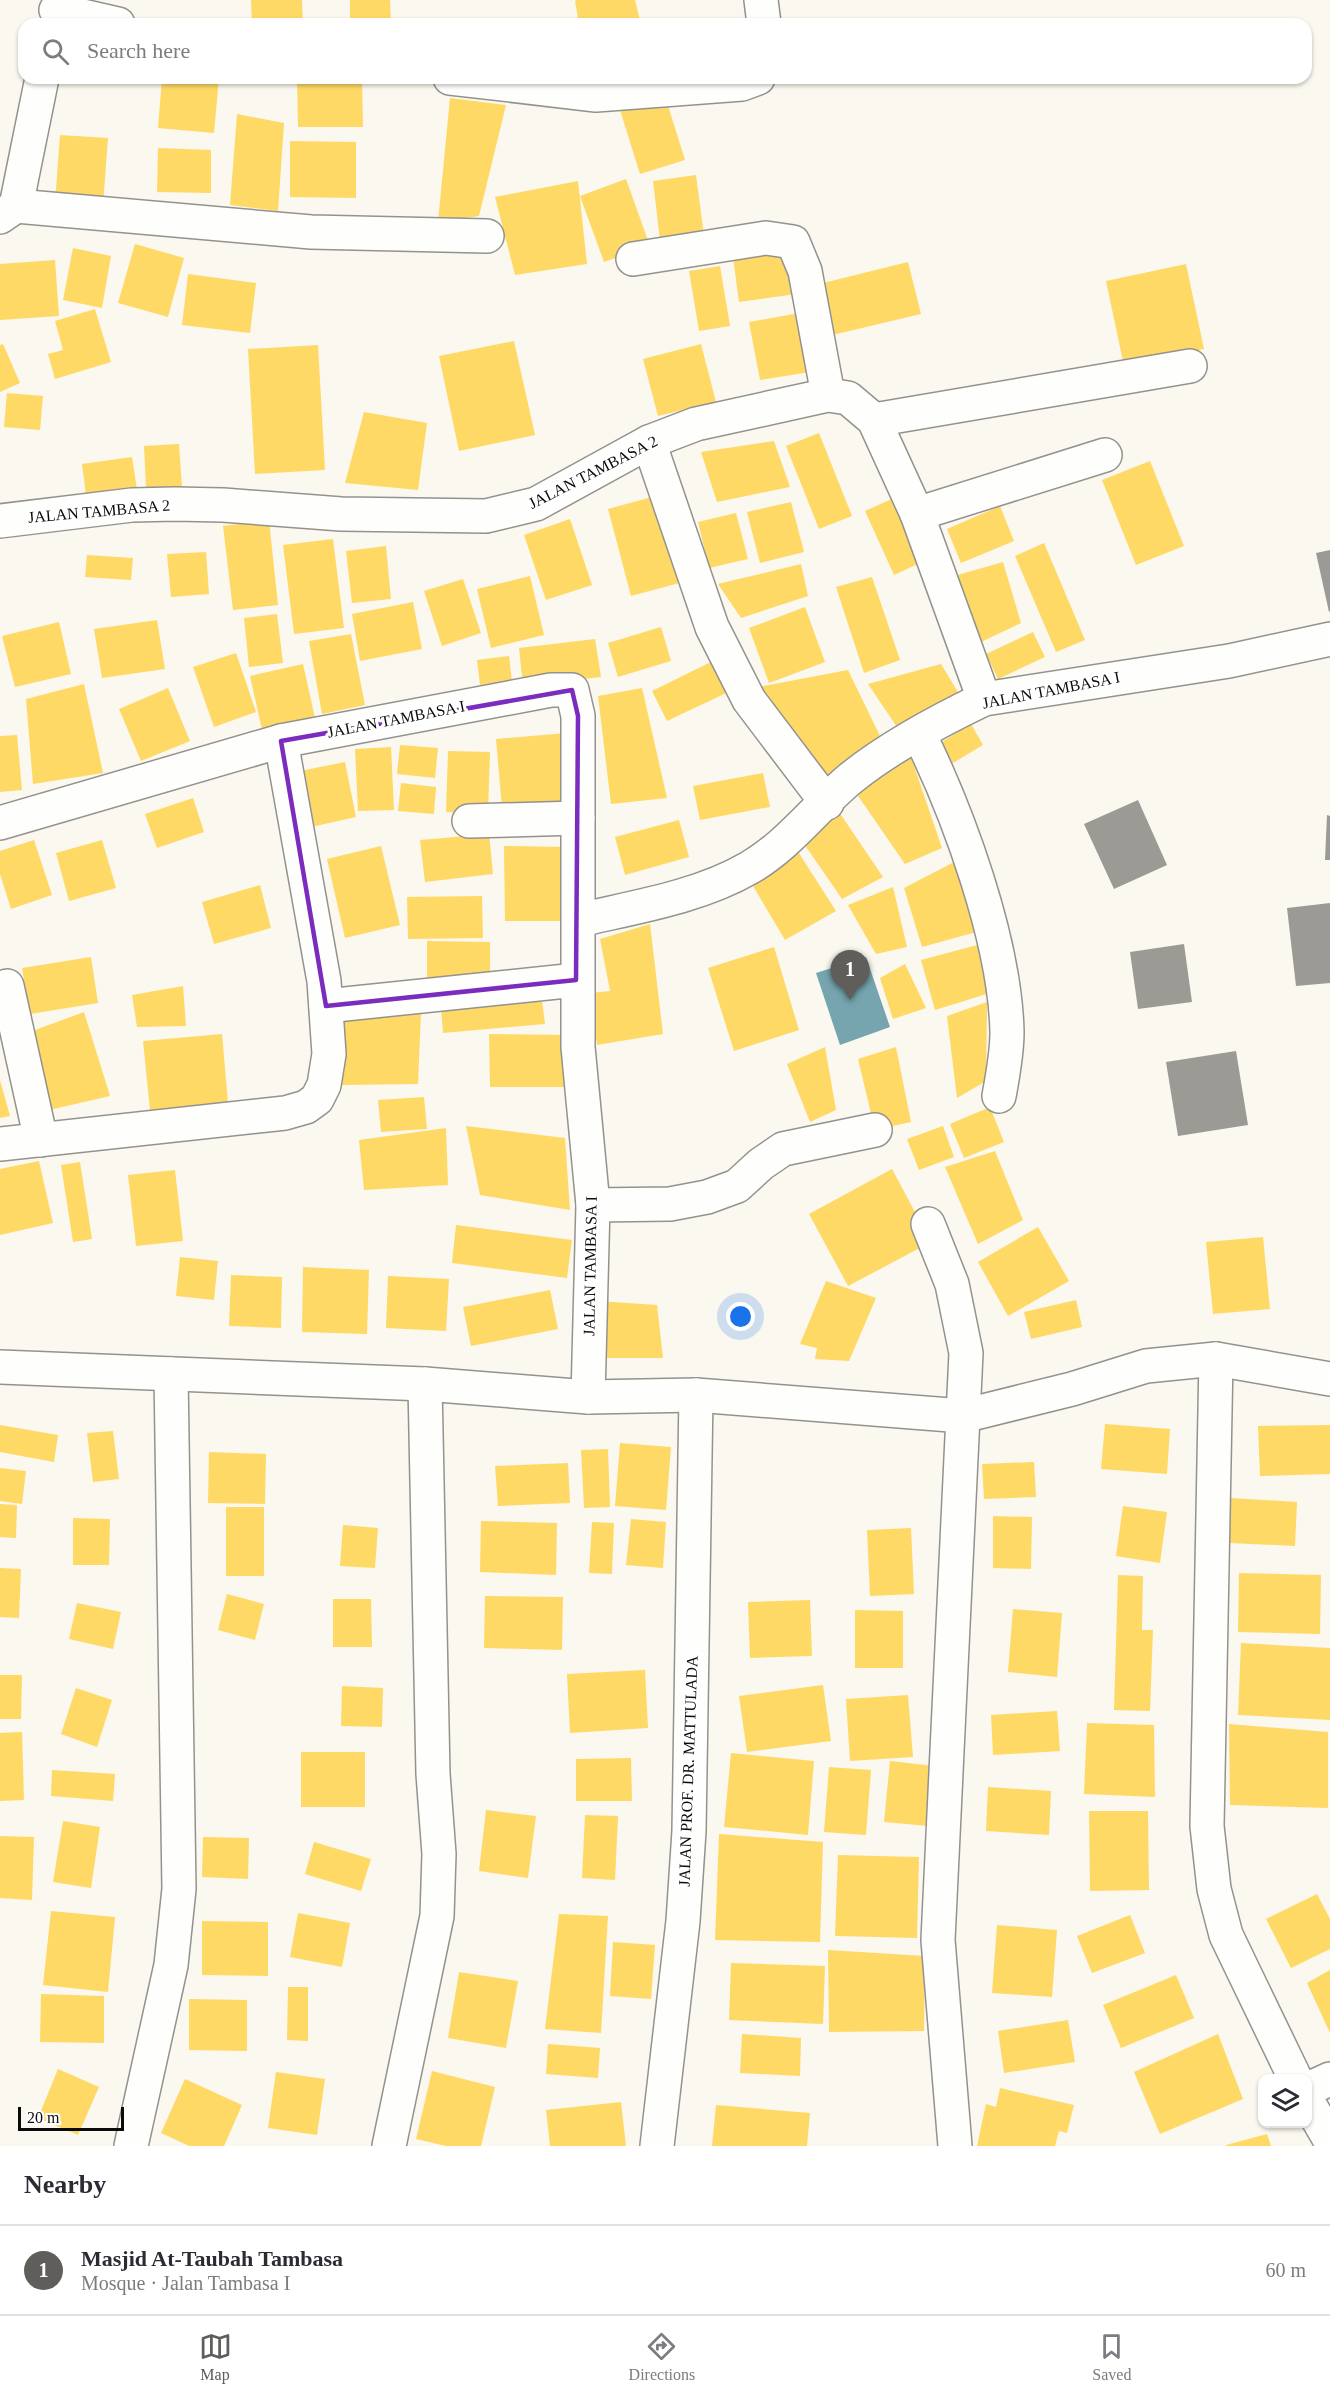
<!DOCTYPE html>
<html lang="en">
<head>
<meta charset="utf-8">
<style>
	:root { --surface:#fff; --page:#f7f7f7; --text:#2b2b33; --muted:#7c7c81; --line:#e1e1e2; --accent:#5f5e5b }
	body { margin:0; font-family:Georgia,serif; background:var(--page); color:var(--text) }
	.controls { position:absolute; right:18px; bottom:18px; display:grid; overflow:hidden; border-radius:12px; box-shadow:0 2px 4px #0004 }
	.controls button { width:54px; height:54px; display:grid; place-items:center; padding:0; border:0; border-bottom:2px solid var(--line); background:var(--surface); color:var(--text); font:30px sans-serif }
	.scale { position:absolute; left:18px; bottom:15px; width:106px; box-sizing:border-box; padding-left:6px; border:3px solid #0b0b0b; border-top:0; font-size:16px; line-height:21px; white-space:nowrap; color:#0b0b0b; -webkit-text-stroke:4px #fff; paint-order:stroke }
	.you { position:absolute; left:741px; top:1317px; width:21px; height:21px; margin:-15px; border:4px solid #fff; border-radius:50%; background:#1a73e8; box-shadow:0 0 0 9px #1a73e833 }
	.badge { display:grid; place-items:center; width:39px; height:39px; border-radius:50%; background:var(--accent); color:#fff; font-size:20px; font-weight:700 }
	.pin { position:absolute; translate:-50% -50px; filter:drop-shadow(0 2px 3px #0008) }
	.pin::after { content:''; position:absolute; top:32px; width:21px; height:18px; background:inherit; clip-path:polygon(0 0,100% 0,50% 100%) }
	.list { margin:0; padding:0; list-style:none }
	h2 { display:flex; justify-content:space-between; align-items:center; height:78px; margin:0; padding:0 24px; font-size:26px }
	h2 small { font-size:20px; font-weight:400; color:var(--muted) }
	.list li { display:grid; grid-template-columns:39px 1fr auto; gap:18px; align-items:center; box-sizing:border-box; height:90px; padding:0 24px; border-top:2px solid var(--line) }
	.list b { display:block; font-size:22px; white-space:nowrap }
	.list p { margin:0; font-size:20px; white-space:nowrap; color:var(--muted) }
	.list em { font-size:20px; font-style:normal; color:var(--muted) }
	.icon { flex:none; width:33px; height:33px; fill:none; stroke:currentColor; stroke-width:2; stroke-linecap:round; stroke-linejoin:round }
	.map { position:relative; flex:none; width:1330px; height:2146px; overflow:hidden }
	.search { position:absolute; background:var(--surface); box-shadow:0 2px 4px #0004; left:18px; right:18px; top:18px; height:66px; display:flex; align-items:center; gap:15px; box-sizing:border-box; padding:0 21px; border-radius:18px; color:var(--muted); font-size:22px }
	.sheet { height:168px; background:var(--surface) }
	nav { display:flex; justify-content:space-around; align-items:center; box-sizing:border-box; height:84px; border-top:2px solid var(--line); background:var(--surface); font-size:16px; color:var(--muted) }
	nav a { display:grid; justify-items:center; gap:3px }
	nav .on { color:var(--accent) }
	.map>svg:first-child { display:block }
</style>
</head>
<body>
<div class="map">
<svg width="1330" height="2146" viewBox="0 0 1330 2146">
	<rect width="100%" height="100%" fill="#faf8ef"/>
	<g fill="#ffd966">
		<path d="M251 0H302L303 24H252Z"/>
		<path d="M350 0H390L391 24H350Z"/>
		<path d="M577 0H635L641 24H579L575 1Z"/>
		<path d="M162 78H219L214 133 158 128Z"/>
		<path d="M297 78H362L363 127H298Z"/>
		<path d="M665 96 685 160 640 174 620 110Z"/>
		<path d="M450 98 506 105 479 216 438 222Z"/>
		<path d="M237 114 284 123 278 211 230 205Z"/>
		<path d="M60 135 108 138 103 205 55 202Z"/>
		<path d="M290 141 356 142V198L290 197Z"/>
		<path d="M158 148 211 150V193L157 192Z"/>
		<path d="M696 175 705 243 661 249 653 181Z"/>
		<path d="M626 179 650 246 604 262 580 196Z"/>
		<path d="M578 181 587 264 515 275 495 197Z"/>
		<path d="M135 244 184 258 168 317 118 303Z"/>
		<path d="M73 248 111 256 102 308 63 300Z"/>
		<path d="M791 249 797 294 739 302 733 257Z"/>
		<path d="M55 260 59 316 0 320V264Z"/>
		<path d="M908 262 921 314 824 337 811 286Z"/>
		<path d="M1186 264 1204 349 1124 366 1106 281Z"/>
		<path d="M720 266 730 326 699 331 689 271Z"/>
		<path d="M188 274 256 283 250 333 182 325Z"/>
		<path d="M95 309 111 362 55 379 48 354 63 350 55 321Z"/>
		<path d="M799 313 810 372 760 380 749 322Z"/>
		<path d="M514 341 535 435 459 451 439 356Z"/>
		<path d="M3 344 20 383 0 392V345Z"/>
		<path d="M701 344 716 402 658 416 643 359Z"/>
		<path d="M318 345 325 470 255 474 248 349Z"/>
		<path d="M7 393 43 396 40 430 4 427Z"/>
		<path d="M364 412 427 423 418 490 345 483Z"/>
		<path d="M819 433 852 516 819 529 786 446Z"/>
		<path d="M774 441 790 487 717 502 701 452Z"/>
		<path d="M179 444 182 487 146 488 144 446Z"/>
		<path d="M132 457 138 496 87 503 82 464Z"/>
		<path d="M1150 461 1184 546 1136 565 1102 480Z"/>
		<path d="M659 495 683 582 631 596 608 509Z"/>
		<path d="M894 498 922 562 894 575 865 511Z"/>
		<path d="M791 502 804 552 760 563 747 512Z"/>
		<path d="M1000 506 1014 541 961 563 947 529Z"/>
		<path d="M736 513 748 559 709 568 698 522Z"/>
		<path d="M570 519 592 585 546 600 524 535Z"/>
		<path d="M269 520 278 605 233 610 223 526Z"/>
		<path d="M333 539 344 628 294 634 283 545Z"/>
		<path d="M1044 543 1085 640 1056 652 1015 556Z"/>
		<path d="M386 546 391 599 352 603 346 551Z"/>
		<path d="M206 552 209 594 171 597 167 554Z"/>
		<path d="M87 555 133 558 131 580 85 577Z"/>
		<path d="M1003 562 1021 623 979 643 954 576Z"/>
		<path d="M801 564 808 596 741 618 718 584Z"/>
		<path d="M530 576 544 635 491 648 477 589Z"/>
		<path d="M872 577 900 660 864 673 836 587Z"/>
		<path d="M463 579 481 633 442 646 424 591Z"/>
		<path d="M413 602 422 649 360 661 352 614Z"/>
		<path d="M805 607 825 662 769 683 749 628Z"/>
		<path d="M277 614 283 663 249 667 244 618Z"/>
		<path d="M157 620 165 669 102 678 94 629Z"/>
		<path d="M59 622 71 674 15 687 2 636Z"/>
		<path d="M661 627 671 661 618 677 608 643Z"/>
		<path d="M1033 632 1045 657 998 679 986 654Z"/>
		<path d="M351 634 365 705 322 714 309 641Z"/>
		<path d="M595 639 601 677 523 686 519 648Z"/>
		<path d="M236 653 256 712 214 727 193 667Z"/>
		<path d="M509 656 512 682 480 685 477 660Z"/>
		<path d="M723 656 739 687 667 721 652 691Z"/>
		<path d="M303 664 315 718 262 730 250 676Z"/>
		<path d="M941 664 961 697 897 727 868 684Z"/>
		<path d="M848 670 880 736 831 784 758 687Z"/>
		<path d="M84 684 103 773 33 784 26 699Z"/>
		<path d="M168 688 190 741 141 761 119 709Z"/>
		<path d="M642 688 667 798 611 804 598 696Z"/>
		<path d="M971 724 983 745 943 769 930 749Z"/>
		<path d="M566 733 572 802 502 808 496 739Z"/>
		<path d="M17 735 22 790 0 792V736Z"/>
		<path d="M400 745 438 748 435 778 397 774Z"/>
		<path d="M391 747 394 810 358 811 355 749Z"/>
		<path d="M448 751 490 752 488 813 446 812Z"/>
		<path d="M910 754 942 848 905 864 856 793Z"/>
		<path d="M345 762 356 817 302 829 290 773Z"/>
		<path d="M763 773 770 807 700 820 693 786Z"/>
		<path d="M401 783 436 787 434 814 398 811Z"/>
		<path d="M193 798 204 832 157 848 145 814Z"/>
		<path d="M835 806 883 877 842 899 800 838Z"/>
		<path d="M679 820 689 857 625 875 615 837Z"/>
		<path d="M489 834 493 874 425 882 420 840Z"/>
		<path d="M34 840 52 895 11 909 0 874V851Z"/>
		<path d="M102 840 116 888 69 901 56 853Z"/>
		<path d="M381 846 400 925 345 938 327 859Z"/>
		<path d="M504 846 566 847V921H505Z"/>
		<path d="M795 847 836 911 785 940 750 881Z"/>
		<path d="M956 861 980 931 922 947 904 888Z"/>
		<path d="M260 885 271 928 214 944 202 902Z"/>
		<path d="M893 887 907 947 876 954 848 905Z"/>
		<path d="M482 896 483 938 408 939 407 897Z"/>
		<path d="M650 924 663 1034 597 1045 590 993 610 991 600 939Z"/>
		<path d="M427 941 490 942V987L427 986Z"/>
		<path d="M981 944 990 993 935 1010 921 960Z"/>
		<path d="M774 947 799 1030 734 1051 708 968Z"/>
		<path d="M91 957 98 1003 30 1014 22 968Z"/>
		<path d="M905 964 926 1008 893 1019 880 978Z"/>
		<path d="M183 986 186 1026 137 1027 132 995Z"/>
		<path d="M542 1000 545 1024 443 1033 441 1009Z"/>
		<path d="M987 1002 986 1081 957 1098 947 1016Z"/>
		<path d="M84 1012 110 1096 45 1111 27 1033Z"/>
		<path d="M336 1013H421L418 1084 342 1085Z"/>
		<path d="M222 1034 228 1103 150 1110 143 1041Z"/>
		<path d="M489 1034 573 1035 574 1087H490Z"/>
		<path d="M825 1047 836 1110 810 1122 787 1064Z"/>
		<path d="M896 1047 911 1122 875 1130 858 1059Z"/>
		<path d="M0 1080 10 1116 0 1118Z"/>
		<path d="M424 1097 427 1129 381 1132 378 1100Z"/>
		<path d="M990 1107 1004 1142 964 1158 950 1124Z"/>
		<path d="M466 1126 565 1138 570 1210 480 1195Z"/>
		<path d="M943 1126 954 1157 919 1170 907 1139Z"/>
		<path d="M446 1128 448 1185 364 1190 359 1140Z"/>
		<path d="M995 1151 1023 1220 978 1244 945 1167Z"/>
		<path d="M39 1161 53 1223 0 1235V1169Z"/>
		<path d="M80 1162 92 1239 73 1242 61 1165Z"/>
		<path d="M892 1169 931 1242 848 1286 809 1214Z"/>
		<path d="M175 1170 183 1241 136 1246 128 1175Z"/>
		<path d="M456 1225 572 1240 567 1278 452 1263Z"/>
		<path d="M1038 1227 1069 1281 1008 1316 978 1262Z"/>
		<path d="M1263 1237 1270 1309 1213 1314 1206 1242Z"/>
		<path d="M180 1257 218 1261 214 1300 176 1296Z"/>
		<path d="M303 1267 369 1270 367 1334 302 1332Z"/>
		<path d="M231 1275 282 1277 281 1328 229 1326Z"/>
		<path d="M388 1276 449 1279 446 1331 386 1328Z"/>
		<path d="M826 1281 876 1298 849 1361 815 1359 817 1348 800 1344Z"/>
		<path d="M550 1290 558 1329 471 1346 463 1307Z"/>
		<path d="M1076 1300 1082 1327 1031 1339 1024 1312Z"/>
		<path d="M598 1301 657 1305 663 1358H599Z"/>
		<path d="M1105 1424 1170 1429 1167 1474 1101 1469Z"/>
		<path d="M0 1425 58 1435 54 1462 0 1452Z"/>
		<path d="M1330 1425V1474L1260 1476 1258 1426Z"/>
		<path d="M113 1431 119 1479 93 1482 87 1433Z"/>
		<path d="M620 1443 671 1447 666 1510 615 1506Z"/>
		<path d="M608 1449 610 1507 584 1508 581 1450Z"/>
		<path d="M209 1452 266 1454 265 1504 208 1503Z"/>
		<path d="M1034 1462 1036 1497 984 1499 982 1464Z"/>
		<path d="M568 1463 570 1503 498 1506 495 1466Z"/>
		<path d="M0 1468 26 1471 22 1504 0 1501Z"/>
		<path d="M1231 1498 1297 1502 1295 1546 1229 1543Z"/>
		<path d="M0 1504 17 1505 16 1538 0 1537Z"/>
		<path d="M1123 1506 1167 1512 1160 1563 1116 1556Z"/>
		<rect x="226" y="1507" width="38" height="69"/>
		<path d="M993 1516 1032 1517 1031 1569 993 1568Z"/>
		<path d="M73 1518 110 1519 109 1565H73Z"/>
		<path d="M631 1519 666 1522 663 1568 626 1565Z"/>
		<path d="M481 1521 557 1523 556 1575 480 1572Z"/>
		<path d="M592 1522 614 1523 612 1574 589 1573Z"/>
		<path d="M343 1525 378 1528 375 1568 340 1566Z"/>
		<path d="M911 1528 914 1594 870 1596 867 1530Z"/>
		<path d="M0 1568 21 1569 19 1618 0 1617Z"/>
		<path d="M1239 1573 1321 1575 1320 1634 1238 1632Z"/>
		<path d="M1118 1575 1143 1576 1142 1630H1153L1150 1711 1114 1710Z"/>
		<path d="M227 1594 264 1604 255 1640 218 1630Z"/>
		<path d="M485 1596 563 1597 562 1650 484 1648Z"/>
		<path d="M333 1599H371L372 1647H333Z"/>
		<path d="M810 1600 812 1656 750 1658 748 1602Z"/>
		<path d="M77 1603 121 1612 113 1649 69 1639Z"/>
		<path d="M1013 1609 1062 1613 1057 1677 1008 1672Z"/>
		<path d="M855 1610 903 1611V1668H855Z"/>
		<path d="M1241 1643 1330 1648V1720L1238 1715Z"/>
		<path d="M645 1670 648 1728 570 1733 567 1674Z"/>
		<path d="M0 1675H22L21 1719H0Z"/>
		<path d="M823 1685 831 1741 747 1752 739 1696Z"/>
		<path d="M342 1686 383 1688 382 1727 341 1726Z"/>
		<path d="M76 1688 112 1700 97 1747 61 1734Z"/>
		<path d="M908 1695 913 1757 850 1761 846 1699Z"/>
		<path d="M1057 1711 1060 1751 993 1755 991 1715Z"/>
		<path d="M1087 1723 1154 1725 1155 1797 1084 1794Z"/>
		<path d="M1229 1724 1328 1732V1808L1230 1805Z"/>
		<path d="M22 1732 24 1800 0 1801V1733Z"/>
		<rect x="301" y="1752" width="64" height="55"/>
		<path d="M731 1753 814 1761 808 1835 724 1827Z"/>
		<path d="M631 1758 632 1801H576V1759Z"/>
		<path d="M890 1761 934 1766 928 1826 884 1822Z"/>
		<path d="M829 1767 871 1770 866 1835 824 1832Z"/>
		<path d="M52 1770 115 1774 113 1801 51 1796Z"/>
		<path d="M988 1787 1051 1791 1049 1835 986 1831Z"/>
		<path d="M486 1810 536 1816 528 1878 479 1871Z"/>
		<path d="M1089 1811H1148L1149 1890 1090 1891Z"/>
		<path d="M585 1815 618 1816 615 1880 582 1878Z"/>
		<path d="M63 1821 100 1827 91 1888 53 1882Z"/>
		<path d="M719 1834 823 1842 820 1942 715 1940Z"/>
		<path d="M0 1836 34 1837 32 1900 0 1898Z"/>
		<path d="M203 1837 249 1838 248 1879 202 1877Z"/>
		<path d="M314 1842 371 1859 361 1891 305 1874Z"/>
		<path d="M838 1855 919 1857 917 1938 835 1936Z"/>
		<path d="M1317 1894 1330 1919V1949L1291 1968 1266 1919Z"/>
		<path d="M51 1911 115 1917 108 1992 43 1985Z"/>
		<path d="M298 1913 350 1923 342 1967 290 1957Z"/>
		<path d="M559 1914 608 1916 601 2033 545 2029Z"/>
		<path d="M1130 1915 1145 1953 1092 1973 1077 1936Z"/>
		<path d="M202 1921 268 1922V1976L202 1975Z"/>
		<path d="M997 1925 1057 1930 1052 1997 992 1993Z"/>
		<path d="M613 1942 655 1945 651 1999 610 1996Z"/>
		<path d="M828 1950 925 1956 924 2031 829 2032Z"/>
		<path d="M731 1963 825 1966 823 2024 729 2020Z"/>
		<path d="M1330 1970V2033L1307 1983Z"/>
		<path d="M459 1972 518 1981 506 2048 448 2038Z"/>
		<path d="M1176 1975 1194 2018 1121 2048 1103 2005Z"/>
		<path d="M288 1987H308V2041L287 2040Z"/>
		<path d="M41 1994 104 1996V2043L40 2042Z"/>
		<path d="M189 1999 247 2000V2051L189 2050Z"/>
		<path d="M1068 2020 1075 2062 1004 2073 998 2031Z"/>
		<path d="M742 2034 801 2038 800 2076 740 2073Z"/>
		<path d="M1218 2034 1243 2099 1160 2134 1134 2072Z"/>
		<path d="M548 2044 600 2048 598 2078 546 2074Z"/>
		<path d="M58 2069 99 2087 78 2135 38 2118Z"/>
		<path d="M432 2071 495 2087 481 2146H446L416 2139Z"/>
		<path d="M276 2072 325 2079 317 2135 268 2128Z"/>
		<path d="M185 2079 242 2105 224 2146H189L161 2133Z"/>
		<path d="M1000 2088 1074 2105 1067 2133 1059 2131 1055 2146H977L986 2104 996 2107Z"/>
		<path d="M621 2102 626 2146H550L546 2110Z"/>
		<path d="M716 2105 810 2113 807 2146H712Z"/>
		<path d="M1267 2134 1271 2146H1226V2145Z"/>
	</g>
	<path fill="#76a5af" d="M866 957 890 1027 840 1045 816 973Z"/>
	<g fill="#9c9a95">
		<path d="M1330 550V611L1329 612 1316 553Z"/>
		<path d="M1138 800 1167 865 1114 889 1084 824Z"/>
		<path d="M1327 815 1330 816V860H1325Z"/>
		<path d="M1330 903V983L1296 986 1287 908Z"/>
		<path d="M1184 944 1192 1002 1138 1009 1130 952Z"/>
		<path d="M1236 1051 1248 1125 1178 1136 1166 1062Z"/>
	</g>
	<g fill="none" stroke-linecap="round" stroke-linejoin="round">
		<g stroke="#93928e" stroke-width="36">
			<g id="minor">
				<path d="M761 0 764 24"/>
				<path d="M56 10 118 24"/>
				<path d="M450 78 596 95 742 84 758 78"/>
				<path d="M16 206 311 232 487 236"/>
				<path d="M0 217 16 206 42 78"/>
				<path d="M633 259 766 238 793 242 805 271 828 395"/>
				<path d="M874 420 1190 366"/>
				<path d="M649 442 712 627 749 700 827 803"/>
				<path d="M917 514 1105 455"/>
				<path d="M0 521 132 505 175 504 223 505 341 514 486 516 536 504 649 442 696 424 828 395 848 398 874 420 917 514 984 699"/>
				<path d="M919 734C959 815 1005 941 1007 1032 1007 1054 1003 1074 999 1096"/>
				<path d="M469 821 578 818"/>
				<path d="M0 823 281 741 551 690H572L578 716V1047L593 1205 588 1397"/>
				<path d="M579 920C635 907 699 897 749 868 789 845 816 807 851 778 891 746 938 721 984 699L1229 661 1330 639"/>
				<path d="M7 986 41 1140"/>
				<path d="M326 1006 576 980"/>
				<path d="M0 1144 285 1113 306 1107 317 1099 324 1085 329 1054 324 981 281 741"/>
				<path d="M593 1205 670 1204 707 1197 737 1186 761 1164 783 1149 875 1130"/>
				<path d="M928 1224 952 1284 966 1353 938 1940 955 2146"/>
				<path d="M1216 1359 1207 1826 1214 1889 1226 1935 1295 2078"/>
				<path d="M0 1367 425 1384 588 1397 696 1395 963 1416 1072 1389 1146 1366 1216 1359 1330 1379"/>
				<path d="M1308 2089 1330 2079"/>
				<path d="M1308 2102 1330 2140"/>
				<path d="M131 2146 171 1965 179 1889 171 1374"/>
				<path d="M389 2146 437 1916 439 1854 433 1774 425 1384"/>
				<path d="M657 2146 683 1921 689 1831 696 1395"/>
			</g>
		</g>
		<use href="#minor" stroke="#fefefd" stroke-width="33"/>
	</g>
	<path fill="none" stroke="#7b2cbf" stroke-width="4.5" stroke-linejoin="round" d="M572 690 578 716 576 980 326 1006 281 741Z"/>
	<g text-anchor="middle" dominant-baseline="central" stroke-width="6" stroke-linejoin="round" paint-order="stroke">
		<g font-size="16" fill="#0b0b0b" stroke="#fff">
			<text transform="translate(593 472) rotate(-27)">JALAN TAMBASA 2</text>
			<text transform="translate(99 511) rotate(-5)">JALAN TAMBASA 2</text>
			<text transform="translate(1051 690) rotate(-11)">JALAN TAMBASA I</text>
			<text transform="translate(396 719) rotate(-11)">JALAN TAMBASA I</text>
			<text transform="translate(590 1266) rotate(-89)">JALAN TAMBASA I</text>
			<text transform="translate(688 1771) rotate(-88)">JALAN PROF. DR. MATTULADA</text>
		</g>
	</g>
</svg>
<div class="controls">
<button><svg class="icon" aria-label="layers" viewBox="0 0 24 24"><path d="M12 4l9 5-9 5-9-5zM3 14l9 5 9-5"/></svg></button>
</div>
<div class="scale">20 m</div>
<div class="you"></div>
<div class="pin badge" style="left:850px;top:1000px">1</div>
<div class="search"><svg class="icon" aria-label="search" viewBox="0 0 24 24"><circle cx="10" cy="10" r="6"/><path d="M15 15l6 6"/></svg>Search here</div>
</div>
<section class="sheet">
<h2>Nearby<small></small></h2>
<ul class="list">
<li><span class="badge">1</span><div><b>Masjid At-Taubah Tambasa</b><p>Mosque · Jalan Tambasa I</p></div><em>60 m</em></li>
</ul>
</section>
<nav>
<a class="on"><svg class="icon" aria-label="map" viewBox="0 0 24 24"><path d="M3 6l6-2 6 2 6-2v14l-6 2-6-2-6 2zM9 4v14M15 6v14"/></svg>Map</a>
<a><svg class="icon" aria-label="directions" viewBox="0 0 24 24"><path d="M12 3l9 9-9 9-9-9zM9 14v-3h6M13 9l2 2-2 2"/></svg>Directions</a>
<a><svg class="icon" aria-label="saved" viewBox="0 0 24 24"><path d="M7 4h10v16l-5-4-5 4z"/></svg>Saved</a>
</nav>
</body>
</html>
